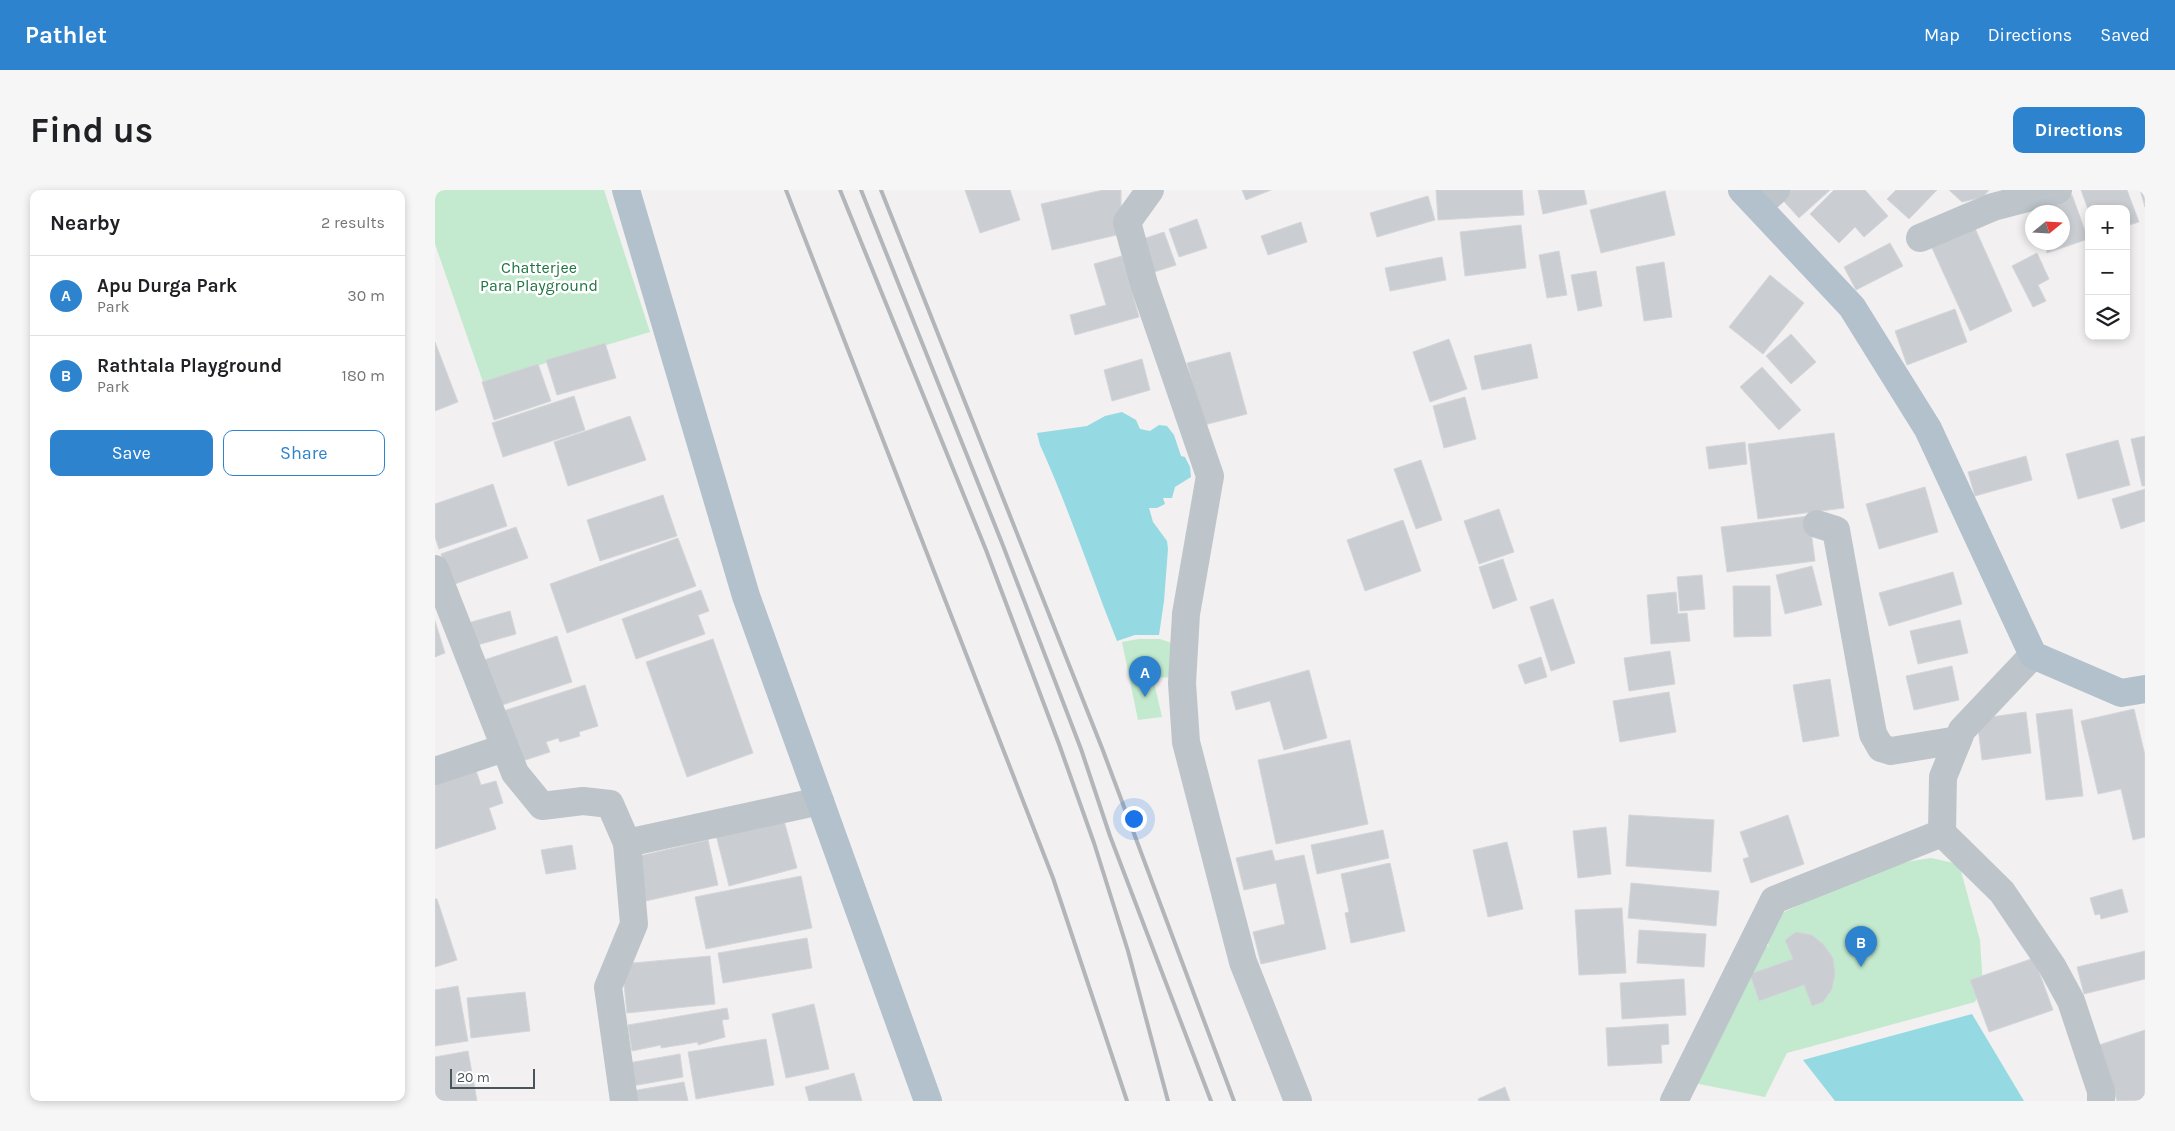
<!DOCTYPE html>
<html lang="en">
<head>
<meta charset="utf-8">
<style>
	:root { --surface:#fff; --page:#f6f6f6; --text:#202124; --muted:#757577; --line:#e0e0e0; --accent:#2d83ce }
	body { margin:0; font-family:Karla,sans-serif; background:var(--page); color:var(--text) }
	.controls { position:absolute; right:15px; top:15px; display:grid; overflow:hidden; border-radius:10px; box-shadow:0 2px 8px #0003 }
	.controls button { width:45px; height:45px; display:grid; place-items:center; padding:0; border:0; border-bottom:1px solid var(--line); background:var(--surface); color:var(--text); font:25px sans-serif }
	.compass { position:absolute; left:1590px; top:15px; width:45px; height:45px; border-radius:50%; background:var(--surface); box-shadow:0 2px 8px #0003; rotate:72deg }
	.scale { position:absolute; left:15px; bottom:12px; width:85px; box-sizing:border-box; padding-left:5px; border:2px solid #49545b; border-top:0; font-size:14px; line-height:18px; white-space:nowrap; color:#49545b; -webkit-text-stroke:4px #fff; paint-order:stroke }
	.you { position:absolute; left:698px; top:628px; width:18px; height:18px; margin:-12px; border:4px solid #fff; border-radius:50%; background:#1a73e8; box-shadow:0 0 0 8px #1a73e833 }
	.badge { display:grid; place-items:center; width:32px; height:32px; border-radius:50%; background:var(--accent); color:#fff; font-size:16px; font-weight:700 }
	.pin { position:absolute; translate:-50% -41px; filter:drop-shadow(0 1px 2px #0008) }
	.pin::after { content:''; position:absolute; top:26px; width:18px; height:15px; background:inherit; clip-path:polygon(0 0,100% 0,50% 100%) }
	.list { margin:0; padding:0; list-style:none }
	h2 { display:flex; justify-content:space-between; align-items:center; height:65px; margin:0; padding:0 20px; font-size:21px }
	h2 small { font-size:16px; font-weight:400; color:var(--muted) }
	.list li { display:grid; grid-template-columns:32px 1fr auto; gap:15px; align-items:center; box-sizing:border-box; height:80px; padding:0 20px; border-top:1px solid var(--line) }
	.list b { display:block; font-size:19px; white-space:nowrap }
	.list p { margin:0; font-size:16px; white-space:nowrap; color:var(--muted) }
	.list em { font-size:16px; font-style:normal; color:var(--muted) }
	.actions { display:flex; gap:10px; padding:15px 20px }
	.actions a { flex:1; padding:11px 0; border:1px solid var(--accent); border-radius:10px; text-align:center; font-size:18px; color:var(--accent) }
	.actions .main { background:var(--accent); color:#fff }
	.icon { flex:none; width:28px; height:28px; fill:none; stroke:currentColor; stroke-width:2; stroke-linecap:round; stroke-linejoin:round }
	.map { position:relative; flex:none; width:1710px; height:911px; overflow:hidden; border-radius:10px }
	header { display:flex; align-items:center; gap:30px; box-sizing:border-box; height:70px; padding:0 25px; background:var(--accent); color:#fff }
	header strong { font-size:24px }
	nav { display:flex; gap:28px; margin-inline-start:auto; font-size:18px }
	.intro { display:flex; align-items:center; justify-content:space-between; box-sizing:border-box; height:120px; padding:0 30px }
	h1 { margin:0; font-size:35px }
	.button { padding:12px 22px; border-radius:10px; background:var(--accent); color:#fff; font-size:18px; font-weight:700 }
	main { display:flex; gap:30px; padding:0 30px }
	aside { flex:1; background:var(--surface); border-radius:10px; box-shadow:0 2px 8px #0003 }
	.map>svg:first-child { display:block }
</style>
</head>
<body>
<header>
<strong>Pathlet</strong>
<nav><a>Map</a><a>Directions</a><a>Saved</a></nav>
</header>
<div class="intro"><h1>Find us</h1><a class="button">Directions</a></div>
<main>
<aside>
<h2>Nearby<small>2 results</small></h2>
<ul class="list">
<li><span class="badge">A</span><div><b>Apu Durga Park</b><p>Park</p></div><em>30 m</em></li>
<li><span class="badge">B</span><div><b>Rathtala Playground</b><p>Park</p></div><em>180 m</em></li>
</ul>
<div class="actions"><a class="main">Save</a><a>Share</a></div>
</aside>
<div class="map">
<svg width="1710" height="911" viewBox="0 0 1710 911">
	<rect width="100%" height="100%" fill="#f2f0f0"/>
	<g fill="#c3eace">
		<path d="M0 0H169L215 142 48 192 0 54Z"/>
		<path d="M704 449H725L745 456 737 487 718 488 727 527 703 530 687 452Z"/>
		<path d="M1496 668 1524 674 1545 750 1548 796 1540 812 1352 863 1330 907 1254 892 1321 749 1334 757 1326 732C1383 709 1435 675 1496 668Z"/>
	</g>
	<g fill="#95dae3">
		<path d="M687 222 701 230 705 239 715 241 724 235 732 236 739 245 746 266 750 267 755 277 756 287 740 297 737 308H728L730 314 722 318H714L718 332 732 351 733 359 729 411 724 445H700L682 451C656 386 634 319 605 255L602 243 652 236 670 226Z"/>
		<path d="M1537 824 1589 911H1400L1368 870Z"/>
	</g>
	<g fill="#cacdd1" stroke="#d4d6da">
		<path d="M530 0H575L585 30 545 43Z"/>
		<path d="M668 0H686V44L617 60 606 14Z"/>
		<path d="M807 0H836L811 10Z"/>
		<path d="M1001 0H1087L1089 25 1003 30Z"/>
		<path d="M1103 0H1149L1152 14 1108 24Z"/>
		<path d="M1353 0H1395L1364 28 1345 7Z"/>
		<path d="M1399 0H1430L1453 26 1429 47 1420 37 1404 53 1375 24Z"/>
		<path d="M1461 0H1502L1474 29 1452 9Z"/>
		<path d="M1514 0H1554L1548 7 1527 12Z"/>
		<path d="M1646 0H1692L1704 32 1691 36V19H1654V22Z"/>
		<path d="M1705 0H1710V17Z"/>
		<path d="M1230 1 1240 45 1166 63 1155 20Z"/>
		<path d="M1637 5 1653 49 1612 63 1609 52H1628V22H1598L1597 19Z"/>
		<path d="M993 6 1000 30 942 47 935 23Z"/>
		<path d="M1535 27 1577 121 1535 141 1492 47Z"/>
		<path d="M762 29 772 58 744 67 734 39Z"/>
		<path d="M866 32 872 52 833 65 826 46Z"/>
		<path d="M1086 35 1091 78 1030 86 1025 42Z"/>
		<path d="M729 42 741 75 713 84 702 51Z"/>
		<path d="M1455 53 1468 76 1421 100 1409 77Z"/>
		<path d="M1124 61 1132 105 1112 108 1104 65Z"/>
		<path d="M1602 63 1614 89 1603 95 1611 111 1598 117 1577 76Z"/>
		<path d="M687 66 704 127 640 145 635 125 671 115 659 74Z"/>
		<path d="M1007 67 1011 90 955 101 950 78Z"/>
		<path d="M1229 72 1237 127 1209 131 1201 77Z"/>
		<path d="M1161 81 1167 116 1143 121 1136 85Z"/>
		<path d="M1335 85 1369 113 1328 164 1294 137Z"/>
		<path d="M1520 119 1532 152 1472 175 1460 141Z"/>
		<path d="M1356 144 1381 172 1356 194 1331 166Z"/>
		<path d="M1014 149 1032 199 995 212 978 162Z"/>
		<path d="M0 152 23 212 0 221Z"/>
		<path d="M170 153 181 188 122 205 111 170Z"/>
		<path d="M1096 154 1103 188 1047 200 1039 166Z"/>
		<path d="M795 162 812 224 769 235 752 173Z"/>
		<path d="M707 169 715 200 677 211 669 180Z"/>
		<path d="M103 174 116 211 59 230 47 192Z"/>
		<path d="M1327 177 1366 220 1344 240 1305 197Z"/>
		<path d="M139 206 150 240 68 267 57 233Z"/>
		<path d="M1030 207 1041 249 1009 258 998 216Z"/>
		<path d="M195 226 211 270 133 296 119 252Z"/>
		<path d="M1399 243 1409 318 1323 329 1313 254Z"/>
		<path d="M1710 246V296H1707L1696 249Z"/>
		<path d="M1683 250 1695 295 1643 309 1631 264Z"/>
		<path d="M1310 252 1312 274 1274 279 1271 257Z"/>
		<path d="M1591 266 1597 290 1540 306 1533 282Z"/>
		<path d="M986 270 1007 330 981 339 959 279Z"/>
		<path d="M58 294 72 336 4 359 0 347V314Z"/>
		<path d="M1490 297 1503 342 1444 359 1431 314Z"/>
		<path d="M1710 299V331L1686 339 1677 309Z"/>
		<path d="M228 305 242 346 165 371 152 330Z"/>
		<path d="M1064 319 1079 362 1044 374 1029 331Z"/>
		<path d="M1374 326 1380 371 1292 382 1286 337Z"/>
		<path d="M968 330 986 381 930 401 912 350Z"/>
		<path d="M81 337 93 368 17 395 6 364Z"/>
		<path d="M243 348 261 396 132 443 115 394Z"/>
		<path d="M1068 369 1082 410 1058 419 1044 377Z"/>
		<path d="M1377 376 1387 415 1350 424 1341 385Z"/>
		<path d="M1518 382 1527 414 1454 436 1444 403Z"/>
		<path d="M1267 385 1270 419 1245 421 1242 387Z"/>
		<path d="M1298 396H1335L1336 446 1299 447Z"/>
		<path d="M266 400 274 421 263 425 270 444 201 469 187 429Z"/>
		<path d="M1241 402 1243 424 1252 423 1255 451 1216 454 1212 405Z"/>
		<path d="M1118 409 1140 473 1116 481 1095 417Z"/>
		<path d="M75 421 81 444 39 456 33 433Z"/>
		<path d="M1525 430 1533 463 1483 474 1475 441Z"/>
		<path d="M0 431 10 463 0 467Z"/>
		<path d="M122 446 137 492 64 516 49 470Z"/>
		<path d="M278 449 318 563 252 587 211 472Z"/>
		<path d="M1235 461 1240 494 1194 501 1189 468Z"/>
		<path d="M1106 467 1112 487 1090 494 1083 475Z"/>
		<path d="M1517 476 1524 510 1479 520 1471 486Z"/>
		<path d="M874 480 892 548 849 560 835 511 801 520 796 502Z"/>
		<path d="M1395 489 1404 546 1368 552 1358 495Z"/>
		<path d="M150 495 163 536 144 542 145 546 125 552 123 548 111 552 115 562 81 573 65 522Z"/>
		<path d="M1234 502 1241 542 1185 552 1178 511Z"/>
		<path d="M1637 519 1648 606 1611 610 1601 524Z"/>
		<path d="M1699 519 1710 565V647L1698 650 1686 599 1663 604 1646 531Z"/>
		<path d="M1591 522 1596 563 1547 570 1542 529Z"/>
		<path d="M915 550 933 634 841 654 823 570Z"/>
		<path d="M39 575 46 595 61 591 68 613 54 618 61 639 0 659V589Z"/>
		<path d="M1194 625 1279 630 1276 682 1191 676Z"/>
		<path d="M1353 625 1369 674 1316 693 1308 669 1314 667 1305 642Z"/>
		<path d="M348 627 362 678 294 696 281 645Z"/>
		<path d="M1171 637 1176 684 1143 688 1138 641Z"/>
		<path d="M948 640 954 668 882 684 876 655Z"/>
		<path d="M273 650 283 695 206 712 196 668Z"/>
		<path d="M1072 652 1088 719 1053 727 1038 660Z"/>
		<path d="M137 655 141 679 111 684 106 660Z"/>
		<path d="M837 660 840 671 869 665 891 759 826 774 818 742 850 734 841 693 809 700 801 668Z"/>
		<path d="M955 673 970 741 916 753 910 723 914 722 906 684Z"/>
		<path d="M366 686 377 738 271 759 260 707Z"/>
		<path d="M1196 693 1284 701 1281 736 1193 728Z"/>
		<path d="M1687 699 1693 722 1666 729 1665 724 1660 725 1655 708Z"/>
		<path d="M0 709H2L22 770 0 777Z"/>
		<path d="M1187 718 1191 783 1144 785 1140 720Z"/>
		<path d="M1204 740 1271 744 1269 777 1202 773Z"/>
		<path d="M1361 742 1377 745 1389 755 1398 768 1400 784 1397 799 1388 812 1377 816 1369 795 1324 811 1315 784 1358 769 1350 750Z"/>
		<path d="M372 748 377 778 288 793 283 763Z"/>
		<path d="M1710 761V789L1649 804 1642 777Z"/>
		<path d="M275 766 280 814 192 823 187 774Z"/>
		<path d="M1599 768 1618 820 1554 842 1535 790Z"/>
		<path d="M1249 789 1251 825 1187 829 1185 793Z"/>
		<path d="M23 796 33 851 0 856V800Z"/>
		<path d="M90 802 95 841 36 848 32 808Z"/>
		<path d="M379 814 394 879 351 888 337 824Z"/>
		<path d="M292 818 294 829 287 830 290 847 263 855V852L226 858V855L197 861 193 835Z"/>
		<path d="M1233 834 1234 854 1226 855 1227 873 1173 876 1171 838Z"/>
		<path d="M1710 840V910L1682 911 1664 855Z"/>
		<path d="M331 849 339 895 261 909 253 862Z"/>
		<path d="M33 861 42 911H0V867Z"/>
		<path d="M245 864 248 887 197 896 193 873Z"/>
		<path d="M419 883 427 911H374L370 897Z"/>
		<path d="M249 892 253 911H199L197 901Z"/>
		<path d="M1070 897 1075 911H1044L1043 909Z"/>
	</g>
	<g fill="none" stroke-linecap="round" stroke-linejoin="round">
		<g stroke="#bdc5cb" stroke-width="28">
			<path d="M715 0 692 32 709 94 775 286 751 424 747 493 751 552 808 772 863 911"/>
			<path d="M1323 16 1341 0"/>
			<path d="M1485 48 1558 17 1623 0"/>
			<path d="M1382 334 1401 340 1438 544 1446 558 1456 561 1523 550"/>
			<path d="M0 379 80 583 107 616 148 611 175 614 192 653 199 734 173 797 189 911"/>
			<path d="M0 581 69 558"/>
			<path d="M1507 643 1567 702 1617 776 1636 811 1666 901V911"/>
			<path d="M192 653 385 611"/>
			<path d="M1239 911 1339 710 1507 643 1508 587 1527 540 1598 465"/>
		</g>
		<g stroke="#b2c1cb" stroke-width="28">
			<path d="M191 0 311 406 493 911"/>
			<path d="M1307 0 1417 117 1493 239 1598 465 1686 503 1710 499"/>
		</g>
		<g stroke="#b2b5b9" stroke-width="4">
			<path d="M351 0 618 688 692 911"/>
			<path d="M405 0 551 360 624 554 659 653 693 761 733 911"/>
			<path d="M426 0 567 353 646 559 675 646 776 911"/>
			<path d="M446 0 667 558 799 911"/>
		</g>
	</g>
	<g text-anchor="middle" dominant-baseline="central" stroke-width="5" stroke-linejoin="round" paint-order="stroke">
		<g font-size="16" fill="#217543" stroke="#fff">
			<text x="104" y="77">Chatterjee<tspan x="104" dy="18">Para Playground</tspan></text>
		</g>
	</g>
</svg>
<div class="controls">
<button>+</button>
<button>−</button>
<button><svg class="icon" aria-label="layers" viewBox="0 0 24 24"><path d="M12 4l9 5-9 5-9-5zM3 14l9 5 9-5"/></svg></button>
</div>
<svg class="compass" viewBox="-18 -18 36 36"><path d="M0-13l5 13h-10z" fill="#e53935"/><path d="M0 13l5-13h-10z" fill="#757577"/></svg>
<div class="scale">20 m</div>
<div class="you"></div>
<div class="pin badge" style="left:710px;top:507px">A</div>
<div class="pin badge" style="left:1426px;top:777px">B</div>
</div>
</main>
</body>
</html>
